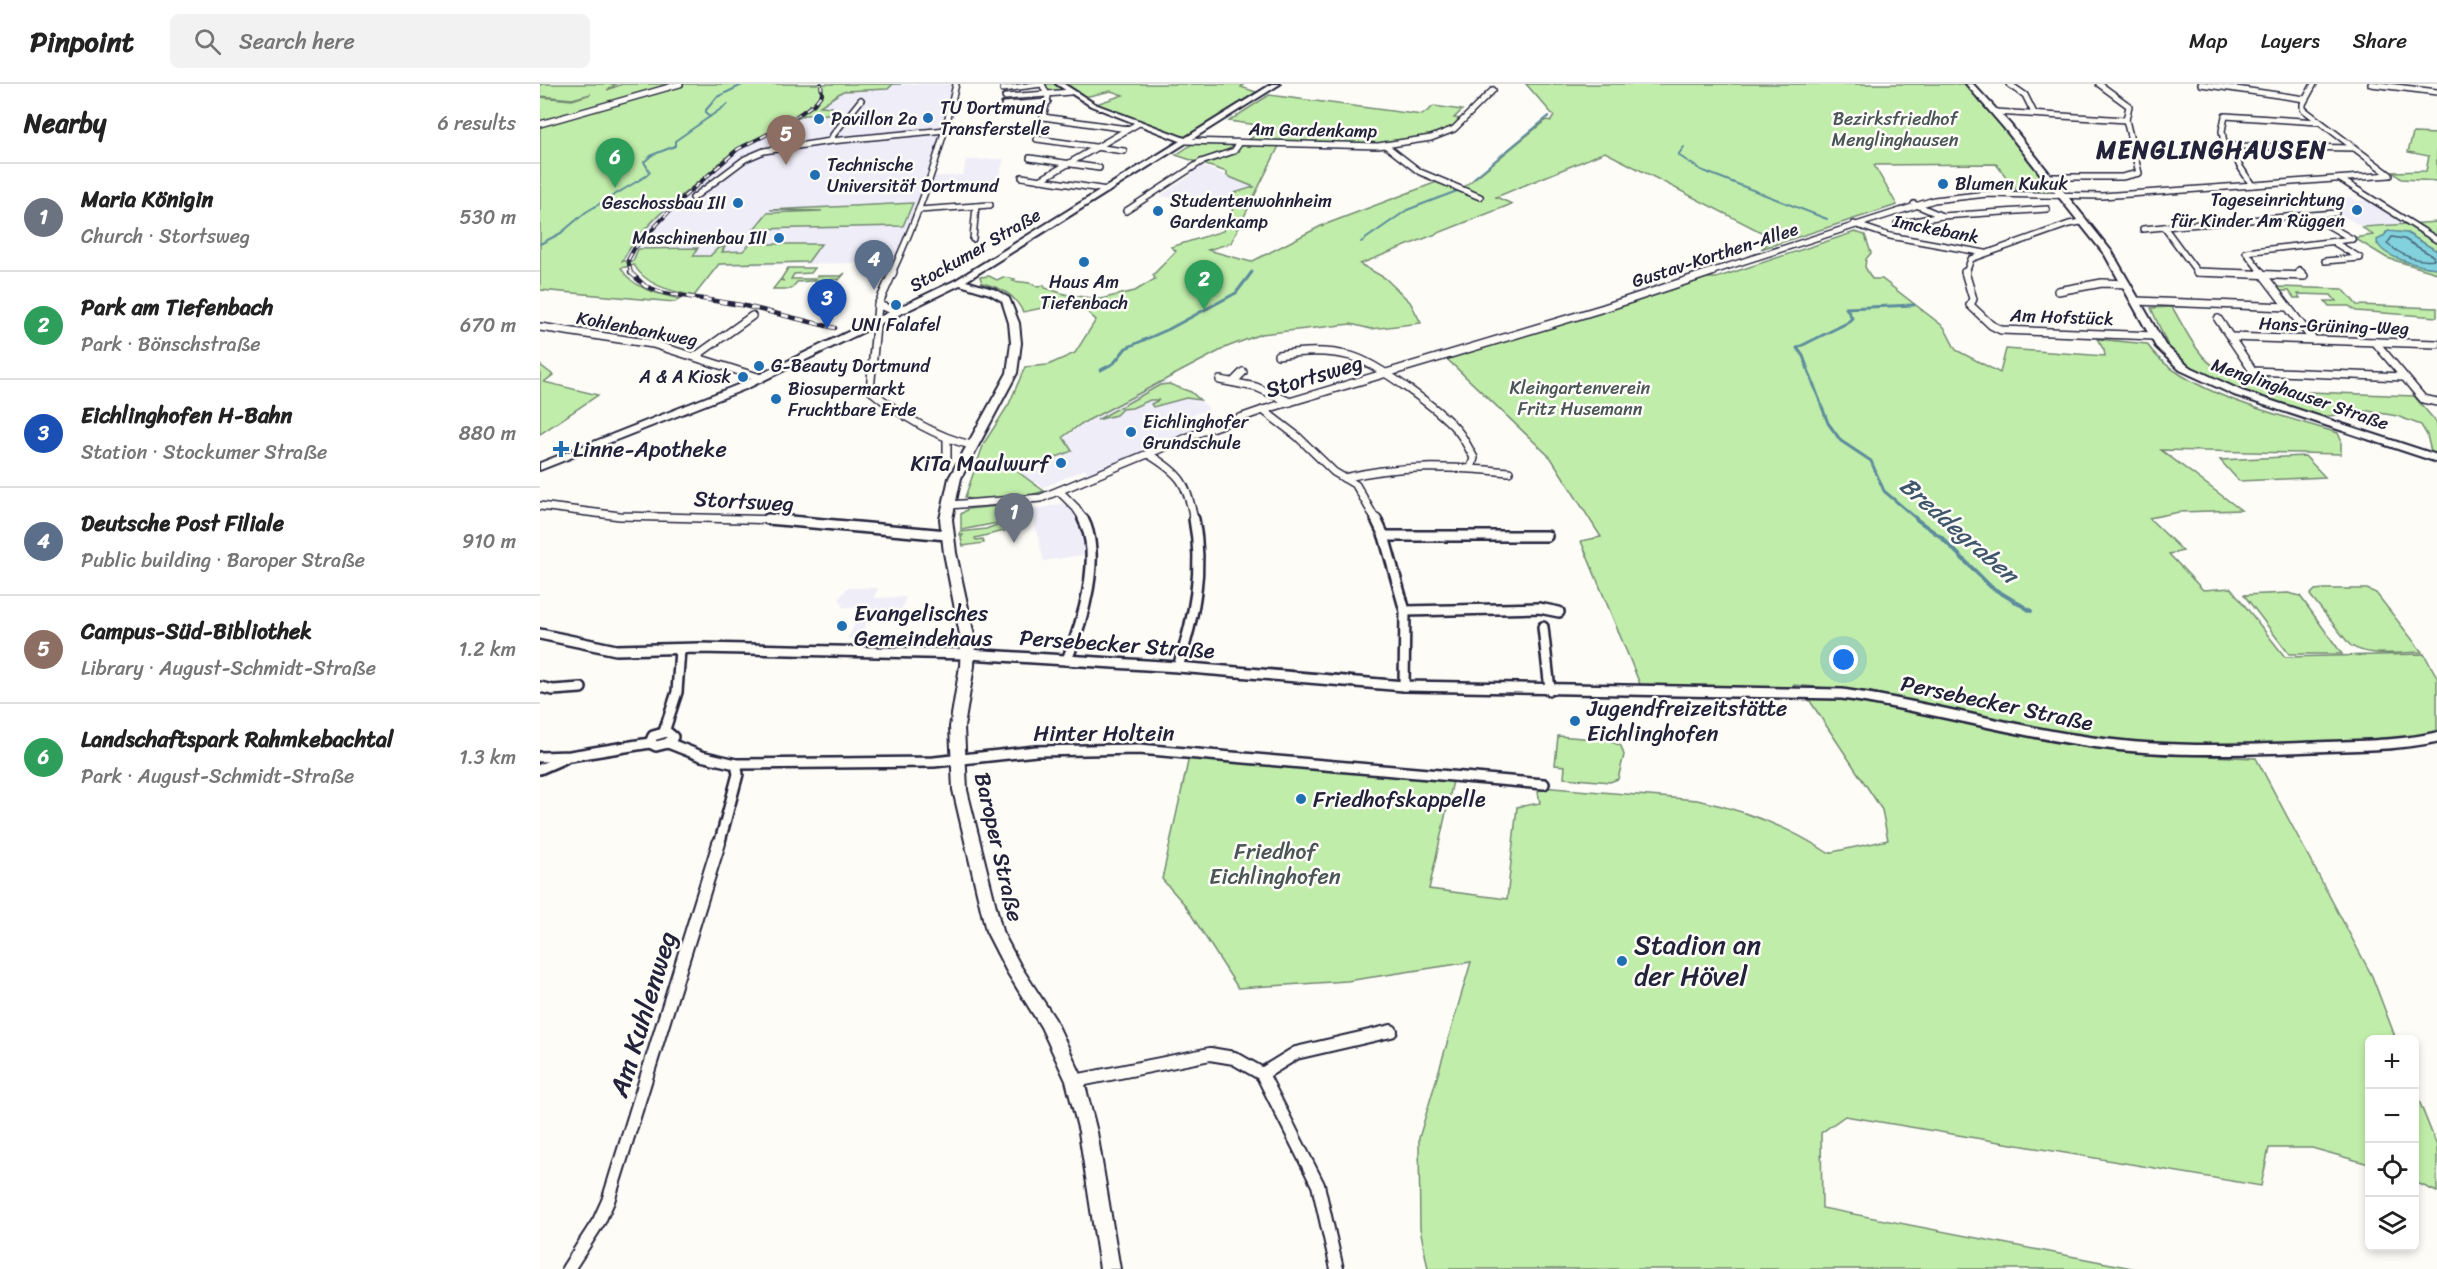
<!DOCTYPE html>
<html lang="en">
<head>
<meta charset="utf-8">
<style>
	:root { --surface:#fff; --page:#f2f2f2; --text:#222; --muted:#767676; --line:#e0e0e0; --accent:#d93025 }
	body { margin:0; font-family:Sriracha,sans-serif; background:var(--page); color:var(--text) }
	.controls { position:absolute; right:18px; bottom:18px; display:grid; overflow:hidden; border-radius:9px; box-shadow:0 3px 9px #0003 }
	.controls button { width:54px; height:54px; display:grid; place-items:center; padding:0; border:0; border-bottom:2px solid var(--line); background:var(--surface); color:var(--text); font:30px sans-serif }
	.you { position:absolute; left:1304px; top:576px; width:21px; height:21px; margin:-15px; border:4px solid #fff; border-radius:50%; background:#1a73e8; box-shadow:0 0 0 9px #1a73e833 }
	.badge { display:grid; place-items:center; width:39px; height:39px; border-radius:50%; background:var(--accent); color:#fff; font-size:20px; font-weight:700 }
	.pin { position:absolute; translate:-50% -50px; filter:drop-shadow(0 2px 3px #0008) }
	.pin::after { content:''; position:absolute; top:32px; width:21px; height:18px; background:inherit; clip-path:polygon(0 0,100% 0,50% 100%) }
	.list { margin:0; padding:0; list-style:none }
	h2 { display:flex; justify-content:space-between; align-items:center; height:78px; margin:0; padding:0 24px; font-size:26px }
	h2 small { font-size:20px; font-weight:400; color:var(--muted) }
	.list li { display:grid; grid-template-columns:39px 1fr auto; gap:18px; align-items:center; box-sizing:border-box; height:108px; padding:0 24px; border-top:2px solid var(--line) }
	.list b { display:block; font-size:22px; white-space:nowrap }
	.list p { margin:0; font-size:20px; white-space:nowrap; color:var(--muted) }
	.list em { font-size:20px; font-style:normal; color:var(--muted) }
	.icon { flex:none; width:33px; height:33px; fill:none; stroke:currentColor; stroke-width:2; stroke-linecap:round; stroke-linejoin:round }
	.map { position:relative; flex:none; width:1897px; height:1185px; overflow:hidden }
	header { display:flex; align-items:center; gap:36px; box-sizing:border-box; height:84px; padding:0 30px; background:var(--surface); border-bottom:2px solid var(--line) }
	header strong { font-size:28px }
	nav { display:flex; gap:33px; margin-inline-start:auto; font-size:21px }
	.search { width:420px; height:54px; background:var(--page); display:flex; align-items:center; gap:15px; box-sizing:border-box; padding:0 21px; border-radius:9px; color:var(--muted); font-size:22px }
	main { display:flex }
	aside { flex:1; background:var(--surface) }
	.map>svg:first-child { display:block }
</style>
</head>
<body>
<header>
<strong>Pinpoint</strong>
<div class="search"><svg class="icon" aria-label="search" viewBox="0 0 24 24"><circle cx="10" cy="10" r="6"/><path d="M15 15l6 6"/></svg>Search here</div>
<nav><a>Map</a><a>Layers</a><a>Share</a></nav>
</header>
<main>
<aside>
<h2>Nearby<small>6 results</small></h2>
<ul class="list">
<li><span class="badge" style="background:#6b7280">1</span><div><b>Maria Königin</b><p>Church · Stortsweg</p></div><em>530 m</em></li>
<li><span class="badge" style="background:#2e9e5b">2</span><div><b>Park am Tiefenbach</b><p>Park · Bönschstraße</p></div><em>670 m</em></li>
<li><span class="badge" style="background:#1a4fb4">3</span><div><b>Eichlinghofen H-Bahn</b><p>Station · Stockumer Straße</p></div><em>880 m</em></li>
<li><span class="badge" style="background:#5c6f8a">4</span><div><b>Deutsche Post Filiale</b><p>Public building · Baroper Straße</p></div><em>910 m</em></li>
<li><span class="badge" style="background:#8d6e63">5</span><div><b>Campus-Süd-Bibliothek</b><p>Library · August-Schmidt-Straße</p></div><em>1.2 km</em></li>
<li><span class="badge" style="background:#2e9e5b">6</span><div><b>Landschaftspark Rahmkebachtal</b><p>Park · August-Schmidt-Straße</p></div><em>1.3 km</em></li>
</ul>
</aside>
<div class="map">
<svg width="1897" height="1185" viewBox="0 0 1897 1185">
	<rect width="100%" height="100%" fill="#fdfcf7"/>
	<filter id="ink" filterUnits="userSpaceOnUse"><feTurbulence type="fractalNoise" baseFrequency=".0167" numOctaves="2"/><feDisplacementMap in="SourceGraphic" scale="12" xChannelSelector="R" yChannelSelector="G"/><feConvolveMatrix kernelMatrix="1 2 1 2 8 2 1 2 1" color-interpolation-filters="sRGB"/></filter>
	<g filter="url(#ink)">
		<g fill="#efedf8">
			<path d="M353 0H415L404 43 386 93 423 91 426 76 464 75 455 104 386 108 359 178 168 182 62 180 202 57 268 30 303 6 348 5Z"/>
			<path d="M659 81 715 103 694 109 693 121 670 120 620 112 653 90 648 88Z"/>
			<path d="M1810 113 1816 117 1827 116 1862 140 1822 143 1777 116Z"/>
			<path d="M623 297 651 308 669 325 650 332 665 342 549 390 545 385 504 403 477 389 531 367 525 354 543 340Z"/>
			<path d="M527 419 542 443 547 470 504 477 491 426Z"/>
			<path d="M307 504H338L334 514 366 513 361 526 333 527 318 555H307L322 527 319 526 320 523H301L303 520 299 515Z"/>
		</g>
		<g fill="#c1edaa" stroke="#728872" stroke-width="1.5">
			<path d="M0 0H76L67 6 82 0H361H353L348 5 303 7 280 22 292 23 288 28H295L293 30 264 31 192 68 187 73H189C153 104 106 133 82 177H93L98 165 158 164 153 172H170L178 164 185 163 182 168 203 167 210 160H281L268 178 179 180 154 212C132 207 106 202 94 181L81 184C93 205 118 210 140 215L135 218 0 206V13L32 16 51 10 32 15 0 12Z"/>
			<path d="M502 0H704L701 3 716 8 646 57 553 21 583 11 571 7 540 14 530 8 507 10Z"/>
			<path d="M986 0H1426L1469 49 1511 107 1478 108 1456 80 1334 81 1357 121 1221 165 1231 157 1227 151 1065 68 956 113 972 120 820 180 845 194 870 218 881 239 831 245 811 240 721 250 687 263 541 340 523 353 532 367 478 388 504 407 488 412 432 416 425 413 444 359 469 320 485 283 508 281 535 269 556 236 546 227 531 224 529 221 522 220 483 228C474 210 462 204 442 199L440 193 449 192 457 196 463 193 475 195 473 197 490 199 498 203 504 201 505 204 528 211 560 215 595 207 615 195 613 191 636 167 631 163 683 147 692 127 694 109 714 103 687 92V88L636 71 654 59 690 61 694 64 730 43 689 37 729 11 882 31 894 22 922 26 914 34 921 35 908 47 897 51 838 62 740 60 691 159 668 166 711 178 781 142 902 96 924 103 1006 36 1011 37 1014 32Z"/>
			<path d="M1873 49 1897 50V97L1861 95 1853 88 1886 87 1889 72 1868 68Z"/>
			<path d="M373 119 363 142 214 145 227 129 282 127 230 126Z"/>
			<path d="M1897 138V167L1867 149 1846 148 1844 153 1839 155 1837 160 1864 177 1897 184V189L1847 174 1814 154 1833 151 1822 143Z"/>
			<path d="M1315 148 1325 151 1331 169 1326 175 1325 183 1332 195H1342L1404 243 1416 266 1460 289 1466 265 1565 272 1564 266 1557 255 1607 260C1638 308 1744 332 1798 349L1801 356V370L1621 366 1701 426 1639 428 1609 434 1643 467 1629 470 1663 506 1691 504 1745 573 1884 570 1897 593V648L1860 655 1647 663 1591 659 1511 647 1330 608 1254 601 1255 605 1100 600 1041 457 1061 453 1011 374 907 275 1166 194H1176Z"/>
			<path d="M248 184H275L271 189 254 190 251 195H276L277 192H301L305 189 298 197 299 195 257 198 251 205H233L240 196 244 197 241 195Z"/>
			<path d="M1736 203 1803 205 1817 221 1897 224V233L1816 227 1809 222H1789L1785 217H1796L1791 211 1758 210 1760 214H1754L1749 207H1739Z"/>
			<path d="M1617 221 1662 222 1632 223C1642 239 1660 278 1677 283 1692 287 1709 285 1724 289L1730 297 1743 307 1874 312 1897 339V371L1891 368 1887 351 1881 341 1857 332 1828 327 1781 333 1671 295 1648 282 1628 262 1611 224 1632 223Z"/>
			<path d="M0 281 13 291 4 298 58 311 0 350Z"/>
			<path d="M629 300 651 308 660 316 646 314 613 323 611 320 619 316H610L592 324 582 325 576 331 557 336 620 301Z"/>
			<path d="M1765 372 1785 393 1699 397 1680 376Z"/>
			<path d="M480 420V425L462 438 421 446V430L428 425Z"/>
			<path d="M470 436 472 445 435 454 436 456 443 455 444 459 423 462 421 454 423 451H420V448L446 445Z"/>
			<path d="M1784 505H1827L1836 509 1882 568C1860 568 1828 574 1810 561L1770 511 1775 506Z"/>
			<path d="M1748 509 1760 512 1802 570H1749L1704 511Z"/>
			<path d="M1266 611 1302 613 1537 659 1618 670 1716 674 1832 892 1856 955 1830 956 1829 1080 1772 1064H1729L1721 1102 1305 1032 1281 1049 1282 1124 1597 1185H888L880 1144 879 1054 931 878 807 897 698 904 645 821 622 795 649 673 913 697 889 805 967 815 977 723 1000 719 998 708 1001 703 1157 716C1203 726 1249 743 1288 769L1348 756 1342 726 1335 715Z"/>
			<path d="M1018 652 1068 656 1081 662 1084 671 1078 695 1070 698 1024 694 1025 682 1015 681Z"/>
			<path d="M1874 1004 1897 1062V1108L1875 1098Z"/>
		</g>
		<path fill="#82d2dd" stroke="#5c8c9c" stroke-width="1.5" d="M1848 147 1867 149 1897 167V184C1882 183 1838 173 1837 156L1843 153Z"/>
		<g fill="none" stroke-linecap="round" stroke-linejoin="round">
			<path stroke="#48687c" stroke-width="1.5" d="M1852 153 1864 155 1893 172 1894 176C1877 179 1860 170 1847 160Z"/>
			<g stroke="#5c8c9c" stroke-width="2">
				<path d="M170 33 166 30V26L177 13 204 0"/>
				<path d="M1144 63 1138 71 1161 86 1287 135"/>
				<path d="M934 94 1009 32"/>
				<path d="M821 158 867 126 917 107"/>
				<path d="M0 160 21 149 46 128 106 92 110 88 104 78 112 71 135 62V57L188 20"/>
			</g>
			<g stroke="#5c8c9c" stroke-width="3">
				<path d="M1374 221 1306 224 1312 234 1307 239 1257 264 1263 272 1288 339 1301 357 1331 377 1344 407 1378 436"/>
				<path d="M561 286 574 279 586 264 629 245 696 209 712 188"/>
			</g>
			<path stroke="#5c8c9c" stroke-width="4" d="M1376 435 1401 453 1451 503 1491 527"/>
			<g stroke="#22223b" stroke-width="8">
				<g id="street-far3">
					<path d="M1469 0 1485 11 1494 29"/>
					<path d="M1661 0 1765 15"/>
					<path d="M1831 0 1897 8"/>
					<path d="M463 5 502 0 508 13 503 33 587 45"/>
					<path d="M507 10 530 8"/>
					<path d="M465 13 507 10"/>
					<path d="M464 21 508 18"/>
					<path d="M1455 28 1586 36"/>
					<path d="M0 40 140 0"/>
					<path d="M497 55 584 67"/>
					<path d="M291 57 293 51 321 16"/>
					<path d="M646 57 838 62 891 54 914 45 953 6"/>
					<path d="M845 61 880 88 940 113"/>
					<path d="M1693 62 1814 64"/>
					<path d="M490 74 559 84"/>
					<path d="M482 93 567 106"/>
					<path d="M1507 93H1582L1599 89 1586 36 1589 22 1559 0"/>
					<path d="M1800 95 1897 156"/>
					<path d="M500 96 599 39"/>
					<path d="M1712 101 1699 81 1693 62 1684 59 1682 47 1685 32 1778 38"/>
					<path d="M153 114 205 75 224 67 291 57 406 46"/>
					<path d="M379 126 450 121"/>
					<path d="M586 127 661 78 694 67 699 60"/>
					<path d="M1770 131 1796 129"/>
					<path d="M1402 132 1507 125"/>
					<path d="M1314 140 1350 152 1445 169"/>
					<path d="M1357 140 1402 132 1374 120"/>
					<path d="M1603 145 1624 143"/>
					<path d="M433 155 436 122"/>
					<path d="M1785 177 1820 174 1795 159"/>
					<path d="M1759 186 1762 189"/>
					<path d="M352 189C380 128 402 65 416 0"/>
					<path d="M1167 189 1394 116 1447 110 1562 112 1850 91 1763 25V20L1774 0"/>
					<path d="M1426 189 1431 175 1529 140 1541 138"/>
					<path d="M1668 189H1658L1624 143 1770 131 1812 155"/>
					<path d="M1722 189 1706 168 1812 155"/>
				</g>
			</g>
			<g stroke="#22223b" stroke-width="10">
				<g id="street-far2">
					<path d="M353 188 338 221 330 306C360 331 393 352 431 361"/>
					<path d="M1425 188 1433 215 1430 221 1451 241 1461 246 1615 252"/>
					<path d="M1657 188 1764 192 1760 188"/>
					<path d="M1721 188 1773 256"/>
					<path d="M1518 207 1562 199 1586 200"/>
					<path d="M1596 217 1748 223"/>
					<path d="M338 221 350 225 366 224"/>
					<path d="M1678 235 1713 287 1863 293"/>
					<path d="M0 243 113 260 221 294"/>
					<path d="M1691 253 1897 260"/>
					<path d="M1835 258 1883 315 1897 318"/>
					<path d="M738 271C764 267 786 266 811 272 837 279 900 326 917 346 924 354 929 365 934 374L931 384"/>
					<path d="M156 272 212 232"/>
					<path d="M680 296 716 303 750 318"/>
					<path d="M694 297 703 288"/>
					<path d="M723 326 757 352 794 388 816 401 836 436"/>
					<path d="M407 355V376"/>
					<path d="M608 370C641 390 647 399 654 436"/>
					<path d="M804 394C859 380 913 383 969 388"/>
					<path d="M519 407 536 424 544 436"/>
					<path d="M409 421 501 414 668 345 723 326 1064 224 1172 188"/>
					<path d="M0 422 80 432 245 436"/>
				</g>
			</g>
			<g stroke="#22223b" stroke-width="14">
				<g id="street-far1">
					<path d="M228 435 407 451"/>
					<path d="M836 435 844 452 865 527 864 602"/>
					<path d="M844 452H1007"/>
					<path d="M865 527 999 524 1019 528"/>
					<path d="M1003 543 1010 606"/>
					<path d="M0 550 76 566 159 564 428 570 638 583 864 602 1302 610C1382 621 1459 644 1539 656 1617 669 1695 666 1775 663 1816 661 1857 662 1897 653"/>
					<path d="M527 576C542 539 563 472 543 435"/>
					<path d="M638 583C654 534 664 486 654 435"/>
					<path d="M0 603 13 606 41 604"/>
					<path d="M124 648 137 608 140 565"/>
					<path d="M127 648 133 653 128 659 116 662 110 659 113 652Z"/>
					<path d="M128 659 161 672 196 680 394 678 496 667 599 665 1004 700"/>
					<path d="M0 673 30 672 110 659"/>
					<path d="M0 685 25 674"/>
					<path d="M179 761 198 690 196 680"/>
				</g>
			</g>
			<g stroke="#22223b" stroke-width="16">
				<g id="street">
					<path d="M722 990 756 969 851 947"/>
					<path d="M535 997 670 970 694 974 722 990 778 1101 797 1185"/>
					<path d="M28 1185 59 1137 68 1117 179 759"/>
				</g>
			</g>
			<g stroke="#22223b" stroke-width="4">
				<g id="secondary">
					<path d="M516 0H524L555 20 645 54 732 0H740L426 197 456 206 469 214 479 239 481 259 477 289 421 394 412 435 416 469 435 556 434 582 424 643 427 706 462 847 480 881 515 935 544 997 557 1048 580 1185H560L539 1048 526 997 501 943 467 888 446 847 413 706 410 643 420 582 421 556 404 469 400 435 409 394 467 289 471 259 469 239 462 217 450 210 420 201 208 304 0 386V379L200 300 416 196 640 57 551 22Z"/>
					<path d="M1426 0H1433L1470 40 1572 168 1625 261 1648 282 1702 307 1897 371V378L1694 311 1640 286 1616 263 1565 171 1464 44Z"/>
				</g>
			</g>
			<use href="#street-far3" stroke="#fdfcf7" stroke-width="5"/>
			<use href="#street-far2" stroke="#fdfcf7" stroke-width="7"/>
			<use href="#street-far1" stroke="#fdfcf7" stroke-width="9"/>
			<use href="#street" stroke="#fdfcf7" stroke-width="12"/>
			<use href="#secondary" fill="#fdfcf7" fill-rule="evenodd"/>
			<g stroke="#22223b" stroke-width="4">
				<g id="rail-far1">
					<path d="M231 50 274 20 282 10 281 0"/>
					<path d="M91 189 88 176 94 165 139 117 198 65 236 46"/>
				</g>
			</g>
			<g stroke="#22223b" stroke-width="4.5">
				<path id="rail" d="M90 188 105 202 124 209 201 221 295 244"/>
			</g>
			<use href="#rail-far1" stroke="#fdfcf7" stroke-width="2" stroke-dasharray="7" stroke-linecap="butt"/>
			<use href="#rail" stroke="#fdfcf7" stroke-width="3" stroke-dasharray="8" stroke-linecap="butt"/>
		</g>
	</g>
	<g fill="#1f6fb2" stroke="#fdfcf7" stroke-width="2">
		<circle cx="388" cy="34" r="6"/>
		<circle cx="279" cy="35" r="6"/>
		<circle cx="275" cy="91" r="6"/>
		<circle cx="1403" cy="100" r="6"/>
		<circle cx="198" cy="119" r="6"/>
		<circle cx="1817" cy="126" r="6"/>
		<circle cx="618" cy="127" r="6"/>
		<circle cx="239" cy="154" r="6"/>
		<circle cx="544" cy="178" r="6"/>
		<circle cx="356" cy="221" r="6"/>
		<circle cx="219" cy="282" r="6"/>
		<circle cx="203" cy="293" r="6"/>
		<circle cx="236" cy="315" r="6"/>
		<circle cx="591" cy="348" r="6"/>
		<path d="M18 356h6v6h6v6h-6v6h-6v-6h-6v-6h6z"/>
		<circle cx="521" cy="379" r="6"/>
		<circle cx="302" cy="542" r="6"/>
		<circle cx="1035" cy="637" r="6"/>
		<circle cx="761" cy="715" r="6"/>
		<circle cx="1082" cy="877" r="6"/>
	</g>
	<g text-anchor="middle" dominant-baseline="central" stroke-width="5" stroke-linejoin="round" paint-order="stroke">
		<g font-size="18" fill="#22223b" stroke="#fdfcf7" text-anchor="start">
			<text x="400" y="24">TU Dortmund<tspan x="400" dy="21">Transferstelle</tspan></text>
			<text x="291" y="35">Pavillon 2a</text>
			<text x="287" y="81">Technische<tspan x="287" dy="21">Universität Dortmund</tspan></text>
			<text x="1415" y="100">Blumen Kukuk</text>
			<text x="1805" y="116" text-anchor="end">Tageseinrichtung<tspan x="1805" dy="21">für Kinder Am Rüggen</tspan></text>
			<text x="630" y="117">Studentenwohnheim<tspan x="630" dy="21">Gardenkamp</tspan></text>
			<text x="186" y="119" text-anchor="end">Geschossbau III</text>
			<text x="227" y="154" text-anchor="end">Maschinenbau III</text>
			<text x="544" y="198" text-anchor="middle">Haus Am<tspan x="544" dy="21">Tiefenbach</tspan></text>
			<text x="356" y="241" text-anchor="middle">UNI Falafel</text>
			<text x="231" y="282">G-Beauty Dortmund</text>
			<text x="191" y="293" text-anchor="end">A &amp; A Kiosk</text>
			<text x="248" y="305">Biosupermarkt<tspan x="248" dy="21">Fruchtbare Erde</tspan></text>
			<text x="603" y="338">Eichlinghofer<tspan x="603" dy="21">Grundschule</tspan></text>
		</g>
		<g font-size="18" fill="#4a5557" stroke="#fdfcf7">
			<text x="1355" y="35">Bezirksfriedhof<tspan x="1355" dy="21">Menglinghausen</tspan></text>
			<text x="1040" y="304">Kleingartenverein<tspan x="1040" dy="21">Fritz Husemann</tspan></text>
		</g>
		<g font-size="18" fill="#22223b" stroke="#fdfcf7">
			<text transform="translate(773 46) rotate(1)">Am Gardenkamp</text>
			<text transform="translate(1396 145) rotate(11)">Imckebank</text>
			<text transform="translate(435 166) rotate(-30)">Stockumer Straße</text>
			<text transform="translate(1175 171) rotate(-18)">Gustav-Korthen-Allee</text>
			<text transform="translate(1522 233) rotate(2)">Am Hofstück</text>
			<text transform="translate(1794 242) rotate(2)">Hans-Grüning-Weg</text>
			<text transform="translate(97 245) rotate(11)">Kohlenbankweg</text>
			<text transform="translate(1760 310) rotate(19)">Menglinghauser Straße</text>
		</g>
		<g font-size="22" fill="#22223b" stroke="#fdfcf7">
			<text transform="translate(774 292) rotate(-17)">Stortsweg</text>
			<text transform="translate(204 417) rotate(3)">Stortsweg</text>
			<text transform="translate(577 560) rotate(4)">Persebecker Straße</text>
			<text transform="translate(1457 619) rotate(12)">Persebecker Straße</text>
			<text x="564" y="649">Hinter Holtein</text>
			<text transform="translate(459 763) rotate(77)">Baroper Straße</text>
		</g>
		<g font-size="22" fill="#22223b" stroke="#fdfcf7" text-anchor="start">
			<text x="33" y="365">Linne-Apotheke</text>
			<text x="509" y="379" text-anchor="end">KiTa Maulwurf</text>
			<text x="314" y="529">Evangelisches<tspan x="314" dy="25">Gemeindehaus</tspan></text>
			<text x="1047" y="624">Jugendfreizeitstätte<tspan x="1047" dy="25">Eichlinghofen</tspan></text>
			<text x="773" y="715">Friedhofskappelle</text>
		</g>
		<g font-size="22" fill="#4a5557" stroke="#fdfcf7">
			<text x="735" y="767">Friedhof<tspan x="735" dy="25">Eichlinghofen</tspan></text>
		</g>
		<g font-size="24" font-weight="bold" letter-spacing="1.5" fill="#22223b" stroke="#fdfcf7">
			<text x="1672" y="66">MENGLINGHAUSEN</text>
		</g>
		<g font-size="24" font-style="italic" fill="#3f576c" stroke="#fdfcf7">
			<text transform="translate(1419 446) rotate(41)">Breddegraben</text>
		</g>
		<g font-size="27" fill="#22223b" stroke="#fdfcf7" text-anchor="start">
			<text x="1094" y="861">Stadion an<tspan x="1094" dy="31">der Hövel</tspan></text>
		</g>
		<g font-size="27" fill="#22223b" stroke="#fdfcf7">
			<text transform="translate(103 930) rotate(-73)">Am Kuhlenweg</text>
		</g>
	</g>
</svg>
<div class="controls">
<button>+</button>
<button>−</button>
<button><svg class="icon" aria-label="locate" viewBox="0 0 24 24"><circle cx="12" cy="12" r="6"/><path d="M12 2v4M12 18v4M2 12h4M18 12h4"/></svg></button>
<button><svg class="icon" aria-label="layers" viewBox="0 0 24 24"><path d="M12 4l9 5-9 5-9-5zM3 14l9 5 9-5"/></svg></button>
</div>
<div class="you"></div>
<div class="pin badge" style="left:474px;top:459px;background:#6b7280">1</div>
<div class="pin badge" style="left:664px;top:226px;background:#2e9e5b">2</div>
<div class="pin badge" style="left:287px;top:245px;background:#1a4fb4">3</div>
<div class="pin badge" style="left:334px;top:206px;background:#5c6f8a">4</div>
<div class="pin badge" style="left:246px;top:81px;background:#8d6e63">5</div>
<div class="pin badge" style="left:75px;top:104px;background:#2e9e5b">6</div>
</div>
</main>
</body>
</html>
